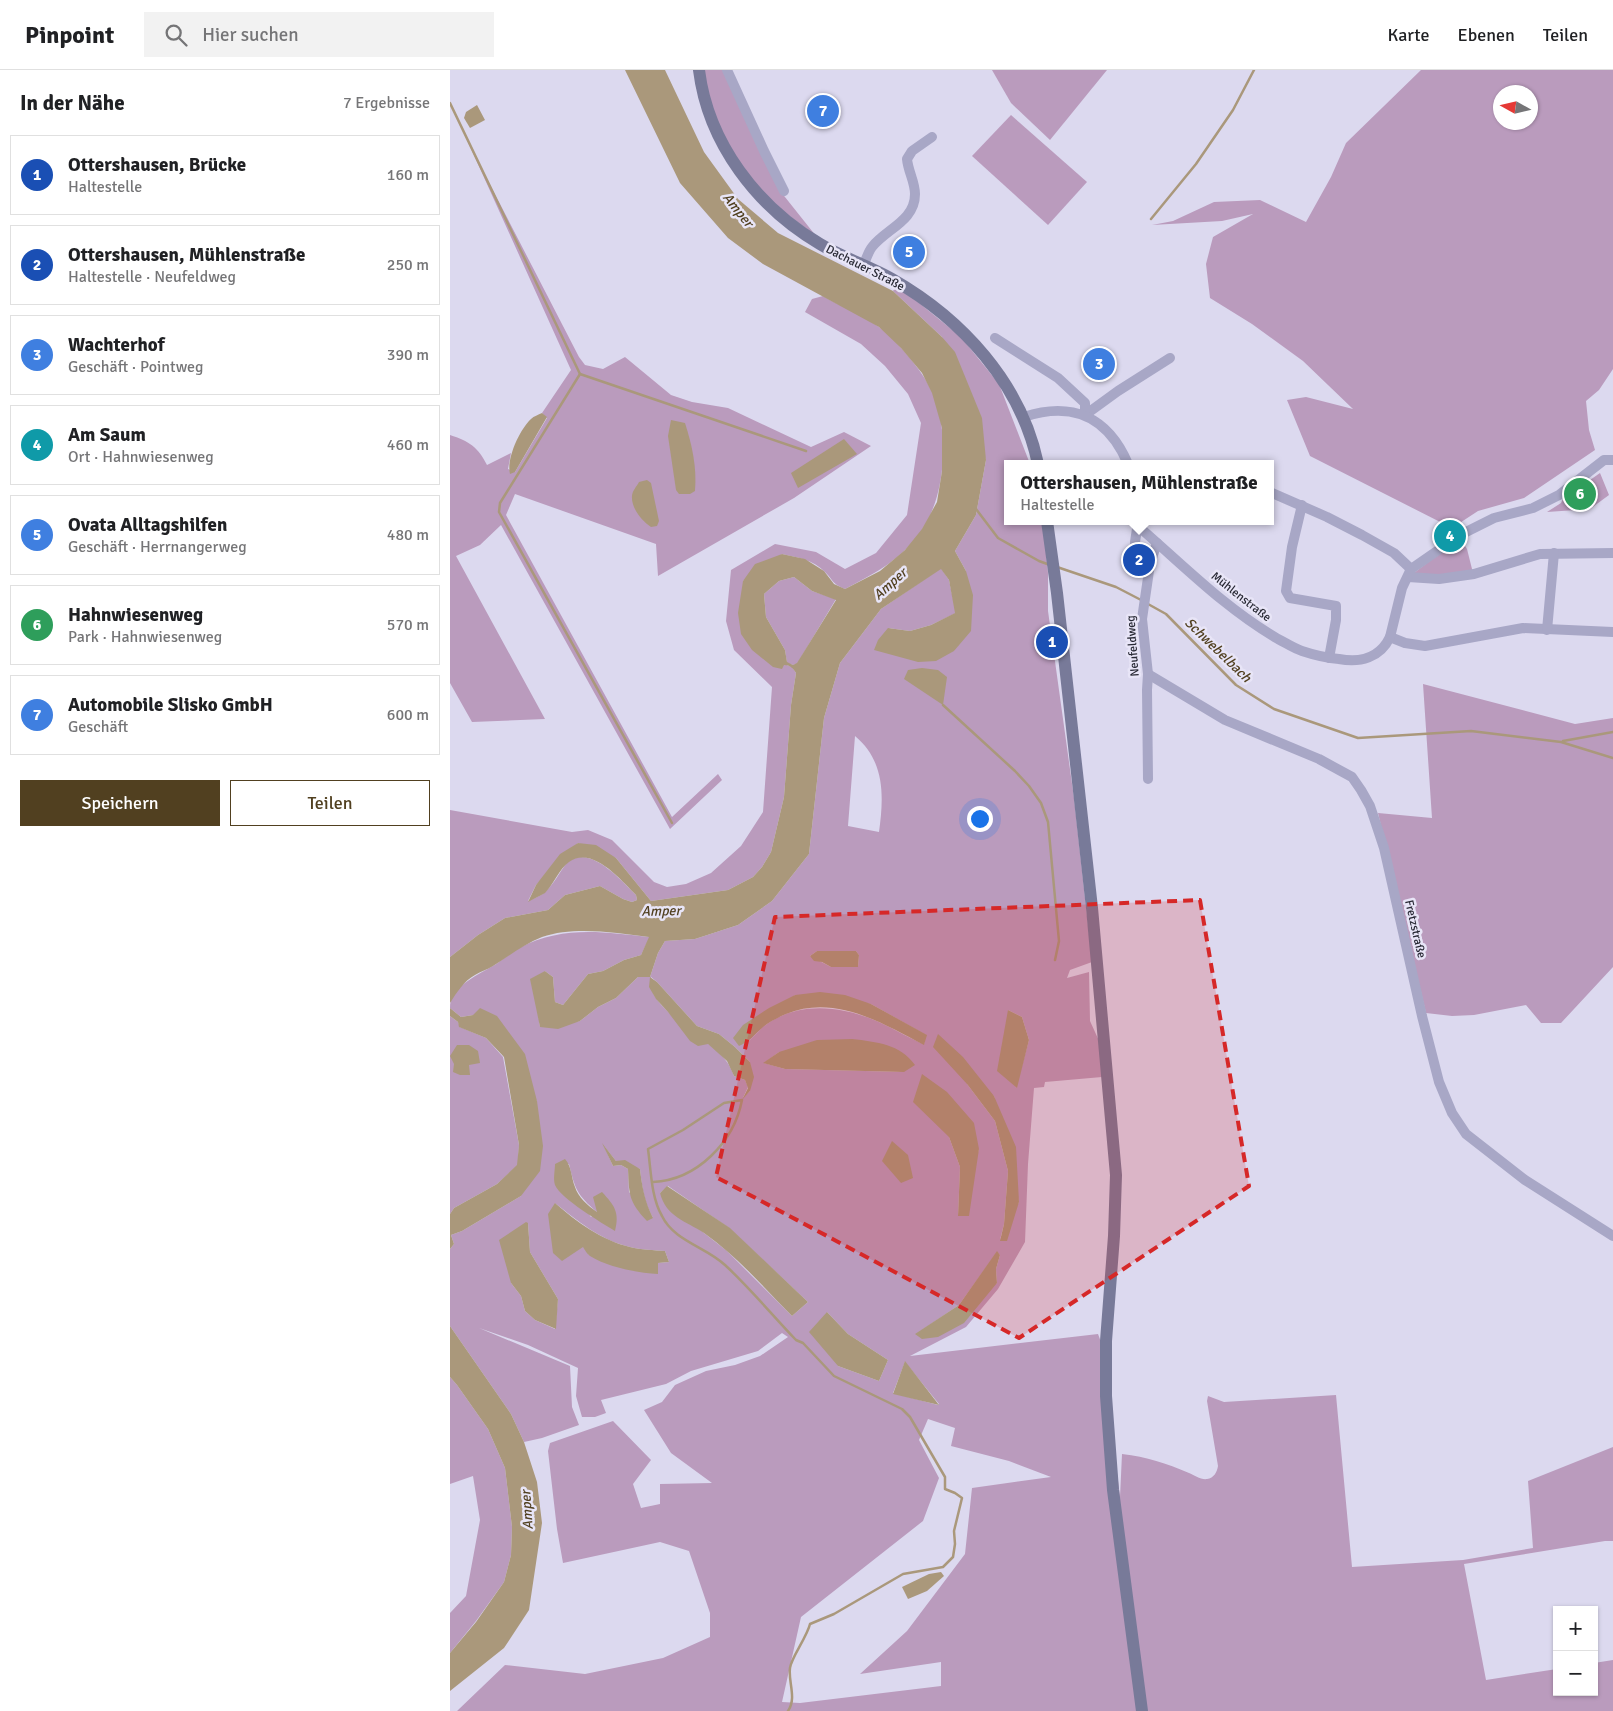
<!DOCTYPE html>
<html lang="de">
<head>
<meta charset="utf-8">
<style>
	:root { --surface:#fff; --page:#f2f2f2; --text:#202124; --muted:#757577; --line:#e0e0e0; --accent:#514020 }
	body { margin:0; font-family:Signika,sans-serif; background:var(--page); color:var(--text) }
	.controls { position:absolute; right:15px; bottom:15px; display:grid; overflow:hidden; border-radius:0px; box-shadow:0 1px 4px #0004 }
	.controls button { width:45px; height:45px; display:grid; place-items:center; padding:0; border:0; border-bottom:1px solid var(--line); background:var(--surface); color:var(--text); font:25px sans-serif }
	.compass { position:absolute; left:1043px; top:15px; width:45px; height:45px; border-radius:50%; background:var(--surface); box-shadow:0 1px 4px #0004; rotate:278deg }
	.you { position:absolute; left:529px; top:748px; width:18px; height:18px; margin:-12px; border:4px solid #fff; border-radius:50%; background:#1a73e8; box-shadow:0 0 0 8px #1a73e833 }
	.badge { display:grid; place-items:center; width:32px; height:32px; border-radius:50%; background:var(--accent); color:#fff; font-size:16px; font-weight:700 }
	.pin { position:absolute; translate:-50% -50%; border:2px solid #fff; box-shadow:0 1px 5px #0006 }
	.popup { position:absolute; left:554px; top:390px; width:270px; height:65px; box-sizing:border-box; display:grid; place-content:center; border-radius:0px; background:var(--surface); filter:drop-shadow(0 1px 4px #0005); font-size:16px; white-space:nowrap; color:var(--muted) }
	.popup b { font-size:19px; color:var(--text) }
	.popup::after { content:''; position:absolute; left:50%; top:100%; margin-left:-10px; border:10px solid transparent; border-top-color:var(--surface) }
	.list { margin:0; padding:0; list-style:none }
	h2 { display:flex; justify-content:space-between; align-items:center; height:65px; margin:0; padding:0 20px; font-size:21px }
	h2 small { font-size:16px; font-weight:400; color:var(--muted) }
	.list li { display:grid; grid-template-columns:32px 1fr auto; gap:15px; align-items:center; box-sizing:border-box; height:80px; margin:0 10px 10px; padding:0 10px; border:1px solid var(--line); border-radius:0px }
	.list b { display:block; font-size:19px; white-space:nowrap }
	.list p { margin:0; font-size:16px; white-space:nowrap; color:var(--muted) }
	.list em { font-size:16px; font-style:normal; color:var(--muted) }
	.actions { display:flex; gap:10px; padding:15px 20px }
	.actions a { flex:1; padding:11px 0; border:1px solid var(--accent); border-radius:0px; text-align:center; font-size:18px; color:var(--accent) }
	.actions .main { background:var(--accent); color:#fff }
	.icon { flex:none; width:28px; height:28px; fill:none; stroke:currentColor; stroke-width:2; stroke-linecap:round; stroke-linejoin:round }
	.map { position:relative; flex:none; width:1163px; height:1641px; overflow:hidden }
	header { display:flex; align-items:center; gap:30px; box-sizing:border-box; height:70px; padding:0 25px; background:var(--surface); border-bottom:1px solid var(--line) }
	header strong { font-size:24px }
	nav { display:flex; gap:28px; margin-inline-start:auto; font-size:18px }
	.search { width:350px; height:45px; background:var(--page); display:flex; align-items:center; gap:12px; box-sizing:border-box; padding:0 18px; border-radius:0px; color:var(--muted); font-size:19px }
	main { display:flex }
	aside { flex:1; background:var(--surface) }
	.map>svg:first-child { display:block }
</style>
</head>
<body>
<header>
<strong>Pinpoint</strong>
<div class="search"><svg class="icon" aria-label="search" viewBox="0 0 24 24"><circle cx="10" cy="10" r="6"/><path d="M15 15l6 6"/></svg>Hier suchen</div>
<nav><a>Karte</a><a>Ebenen</a><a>Teilen</a></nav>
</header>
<main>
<aside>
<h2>In der Nähe<small>7 Ergebnisse</small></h2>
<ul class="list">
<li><span class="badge" style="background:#1a4fb4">1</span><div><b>Ottershausen, Brücke</b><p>Haltestelle</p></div><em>160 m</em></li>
<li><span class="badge" style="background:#1a4fb4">2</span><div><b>Ottershausen, Mühlenstraße</b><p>Haltestelle · Neufeldweg</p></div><em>250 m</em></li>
<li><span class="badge" style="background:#3f7fe0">3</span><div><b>Wachterhof</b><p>Geschäft · Pointweg</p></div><em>390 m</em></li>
<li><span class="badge" style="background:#0f9aa8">4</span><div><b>Am Saum</b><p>Ort · Hahnwiesenweg</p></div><em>460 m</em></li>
<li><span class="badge" style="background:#3f7fe0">5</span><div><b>Ovata Alltagshilfen</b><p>Geschäft · Herrnangerweg</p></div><em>480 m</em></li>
<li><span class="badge" style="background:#2e9e5b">6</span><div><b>Hahnwiesenweg</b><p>Park · Hahnwiesenweg</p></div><em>570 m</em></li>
<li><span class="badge" style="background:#3f7fe0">7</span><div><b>Automobile Slisko GmbH</b><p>Geschäft</p></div><em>600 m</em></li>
</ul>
<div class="actions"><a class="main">Speichern</a><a>Teilen</a></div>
</aside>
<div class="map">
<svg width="1163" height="1641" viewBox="0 0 1163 1641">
	<rect width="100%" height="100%" fill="#dcd9ef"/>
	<g fill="#ba9bbd" fill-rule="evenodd">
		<path d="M253 0H274L331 122 366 166 318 130 290 93 271 62 261 37Z"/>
		<path d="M542 0H657L600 70 561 33Z"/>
		<path d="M971 0H1163V299L1149 320 1136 331 1139 360 1145 380 1074 428 1028 441 1002 458 860 386 837 330 856 327 903 339 853 291 802 254 760 228 756 194 763 167 803 144 772 151 702 155 723 151 764 132 810 130 856 152 881 107 896 73ZM1050 22H1080V52H1050Z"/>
		<path d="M561 45 637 112 598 155 522 86Z"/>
		<path d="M18 72 129 287 135 295 153 299 175 287 221 325 242 332 278 338 361 377 394 362 421 376 344 428 208 506 206 474 65 424 56 445 222 747 268 704 272 710 220 759 51 455 30 475 6 486 95 649 22 652 0 613V365C19 371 28 377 37 395L61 383 58 399 65 402 97 348 92 343 121 300Z"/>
		<path d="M447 215 511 267 549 314 580 394H558V451H593L598 503V541L624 728 642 892 620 900 617 908 639 902 640 951 650 973 652 1007 595 1012 594 1017 584 1018 578 1094 575 1172 548 1219 516 1257 460 1286 648 1264 651 1272 670 1427 672 1384C697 1387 716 1393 739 1403 744 1405 751 1410 757 1409 764 1408 767 1402 768 1396L757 1331 758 1326 774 1332 886 1325 902 1497 1013 1490 1083 1478 1078 1411 1163 1377V1471H1155L1014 1494 1036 1610 1107 1599V1622H1144V1593L1163 1590V1641H7L55 1595 135 1604 213 1588 260 1567V1543L239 1481 210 1472 113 1493 107 1459 98 1381 100 1373 163 1351 201 1390 183 1414 191 1438 210 1434V1414L262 1413 221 1383 194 1340 212 1332 225 1315 256 1301 285 1295 310 1286 338 1267 332 1263 308 1281 241 1301 216 1314 151 1330 156 1343 145 1347H132L126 1326 128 1298 78 1275 29 1258 120 1296 122 1337 129 1355 92 1368 74 1372 61 1344 0 1256V1179L4 1174 1 1165 12 1161 71 1126 87 1031 23 945 11 947 0 938C0 917 26 906 41 897 51 892 59 883 69 878 113 855 153 862 200 867L191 885 174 890 153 901 138 904 113 935 105 932 103 907 95 901 87 935 90 957 130 951 148 937 166 928 188 907H200L208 883 215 871 245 869 288 855 322 831 359 784 374 648 390 593 431 539 491 498 499 510 506 543 481 555 460 561 438 558 504 581 516 501 505 481 526 445 536 390 492 267 443 221ZM405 666C435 691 434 726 429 762L398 756ZM367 881H406L409 885 408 897H381L360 886ZM201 907 207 912 247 956 269 964 285 977 300 992V1021L293 1028 298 1017 295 1010 284 1006C282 1001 280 996 277 992 261 968 193 938 201 907ZM345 925 421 934 476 965 474 974C460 969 447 960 433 954 396 936 348 929 313 957 307 962 302 968 297 973ZM558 940 572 947 579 970 566 1018ZM329 982 454 1002 335 999 314 993ZM517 1014 544 1026 569 1132 550 1170 554 1154 558 1101 545 1051ZM499 1067 529 1079 508 1146 510 1097ZM154 1076 166 1091 190 1099C192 1117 194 1132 203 1148L179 1122 178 1099 171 1095 163 1096ZM105 1094H119C125 1119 127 1125 147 1142L141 1147ZM218 1116 279 1158 358 1232 342 1246 277 1181 254 1163 210 1123ZM105 1133C128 1151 150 1170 180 1177 191 1180 204 1180 215 1181L219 1192 208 1193 139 1185ZM78 1153 80 1182 108 1229 105 1259 85 1250 75 1241 71 1226 61 1213ZM547 1182 550 1185 546 1199 547 1213 466 1264 509 1235ZM377 1242 398 1264 438 1290 429 1311 388 1296ZM455 1292 489 1334 488 1335 443 1323ZM478 1349 505 1358 501 1376 559 1391 601 1407 522 1418 515 1484 457 1561 410 1604 491 1592V1616L350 1633 332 1632 351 1547 473 1451 489 1408 469 1370Z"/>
		<path d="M373 226C390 236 413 245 429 257 448 271 472 301 482 321 500 361 496 424 472 460 452 489 426 503 395 519 381 513 385 512 375 502 364 490 346 487 332 484L293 511 334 594 342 597 346 603 341 635 334 727 321 782 312 797 303 807 278 820 201 831 166 788 128 773 86 815 78 831C84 828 91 826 95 822 104 814 109 803 116 794 137 771 172 811 186 825L187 830 182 832 173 829 150 816 115 825 98 840 55 848 28 865 0 887V740L122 762 138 760 162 770 204 812 217 817 236 814 261 803 291 776 313 742 322 617 284 580 276 551 281 500 325 474 366 482 395 499 426 483 457 445 471 353 458 324 435 296 411 274 355 242 362 229Z"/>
		<path d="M1150 403 1159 425 1140 439 1097 442 1111 433 1113 429Z"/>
		<path d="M1010 468 1017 479 1023 503 960 506Z"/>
		<path d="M344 507 362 521 386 529 347 594 343 595 337 593 335 580 316 547 314 524 329 511Z"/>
		<path d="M973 614 1125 654 1163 648V897L1111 953H1091L1076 935 1024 945 1002 946 976 943 928 743 982 748Z"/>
		<path d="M0 946 8 952 10 957 36 968 53 987 69 1075 68 1095 47 1114 4 1138 0 1144Z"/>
		<path d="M0 1307 7 1315 38 1359 55 1398 62 1457 61 1485 54 1512 26 1551 0 1583V1543L16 1526 30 1450 23 1406 0 1414Z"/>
	</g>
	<g fill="#aa987b" fill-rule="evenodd">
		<path d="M175 0H215L254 82 288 129 328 163 443 221 492 267 505 282 532 348 536 390 526 445 505 481 516 501 523 525 521 561 504 581 486 591 468 592 424 580 428 570 438 558 460 561 481 555 505 543 499 510 491 499 431 539 390 593 374 648 359 784 322 831 288 855 245 869 215 871 208 883 200 907 207 912 247 956 269 964 285 977 300 992 304 1007 300 1021 292 1030 298 1018 295 1010 284 1006 277 991 258 974 248 976 240 971 218 942 206 929 199 917 200 907H188L166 928 148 937 130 951 108 959 90 957 80 909 95 901 103 907 105 932 113 935 138 904 153 901 174 890 191 885 199 867C165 863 125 856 92 867 74 874 59 886 43 896 37 900 31 901 25 905 14 911 7 922 0 933V887L28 865 55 848 98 840 115 825 150 816 173 829 182 832 187 830 186 825C171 810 142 775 119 792 109 799 104 814 95 823 90 826 83 829 78 832L86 815 110 784 128 773 146 775 166 788 201 831 278 820 303 807 312 797 321 782 334 727 341 635 346 603C343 598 340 595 334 595L332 599 323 597 302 580 291 564 288 543 293 511 305 494 332 484 355 489 374 501 384 514 395 519 430 501 455 480 472 459 487 432 492 401V358L482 323 472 303 451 278 429 257 313 194 278 168 230 113ZM344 507 362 521 386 530 347 593 343 595 337 592 335 580 316 547 314 524 329 511Z"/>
		<path d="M27 35 35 50 20 58 14 48 16 42Z"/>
		<path d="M92 343 97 347 65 402 60 404C56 389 70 359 81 349 84 346 88 345 92 343Z"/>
		<path d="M221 350 235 353C242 375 247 397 245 421L240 424H229L226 420 218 366Z"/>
		<path d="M394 369 407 384 348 418 341 403Z"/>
		<path d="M197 410 201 413 209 451 207 456 201 457C192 451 181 438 182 426 182 421 187 416 189 412Z"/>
		<path d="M472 598 488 600 497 607 493 635 454 609 458 600Z"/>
		<path d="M367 881H406L409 885 408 897H381L372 892 364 891 360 886Z"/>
		<path d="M370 922 395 925 421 934 477 965 474 975C432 953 385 924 336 944 329 947 319 952 313 957 305 964 299 972 289 976L283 968 293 955 319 938 345 925Z"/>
		<path d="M0 938 11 947 23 945 30 938 47 946 75 984 87 1031 93 1076 90 1101 71 1126 12 1161 1 1165 4 1174 0 1179V1144L4 1138 47 1114 67 1095 69 1075 54 987 36 968 9 957 8 952 0 946Z"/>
		<path d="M558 940 572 947 579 970 567 1018 547 1001Z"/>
		<path d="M488 964 513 987 544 1026 566 1077 569 1132 557 1171H550L554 1154 558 1101 545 1051 517 1014 483 977Z"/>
		<path d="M402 969C427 972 450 974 465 995L454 1002 335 999 313 993 329 982 367 970Z"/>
		<path d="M7 975H19L28 981 30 993 19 995 20 1005H10L3 1002 4 994 0 986Z"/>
		<path d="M472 1004 497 1022 524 1053 529 1079 519 1146H508L510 1097 499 1067 463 1032Z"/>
		<path d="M442 1071 458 1085 463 1108 451 1113 432 1091Z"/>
		<path d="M152 1073 166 1091 175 1090 190 1099C192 1117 195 1132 203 1148L197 1151C179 1132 179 1125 178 1099L171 1095 163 1096Z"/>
		<path d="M115 1089C122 1097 121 1107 125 1117 128 1127 138 1136 147 1142L143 1127 152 1122C164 1135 170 1142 165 1161 152 1153 111 1129 105 1115 103 1109 105 1100 105 1094Z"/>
		<path d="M217 1116 280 1158 358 1232 342 1246C314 1218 287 1186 254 1163 236 1151 216 1147 210 1123Z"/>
		<path d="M105 1133C127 1152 151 1170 180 1177 191 1180 204 1180 215 1181L219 1192 208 1193V1204C188 1203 157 1197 140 1186 137 1184 135 1180 133 1177L112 1191 103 1183 98 1144Z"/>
		<path d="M76 1152 78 1153 80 1182 108 1229 106 1259 85 1250 75 1241 71 1226 61 1213 49 1170Z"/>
		<path d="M547 1181 550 1185 546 1199 547 1213 514 1253 488 1267 472 1269 465 1264 509 1235Z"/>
		<path d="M377 1242 398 1264 438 1290 429 1311 388 1296 359 1262Z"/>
		<path d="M0 1256 61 1344 74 1372 87 1412 92 1453 79 1540 54 1578 0 1621V1583L26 1552 54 1512 61 1485 62 1457 55 1398 38 1359 7 1315 0 1307Z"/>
		<path d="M455 1291 489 1335 443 1324Z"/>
		<path d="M491 1502 494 1506 477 1521 458 1529 452 1517 479 1504Z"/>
	</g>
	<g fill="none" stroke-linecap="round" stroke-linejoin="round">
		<g stroke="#aa987b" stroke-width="2.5">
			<path d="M0 33 130 304 50 433 49 442 222 753"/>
			<path d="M701 149 746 94 783 40 804 0"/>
			<path d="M130 304 356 381"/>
			<path d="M526 439 548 468 589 491 600 495"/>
			<path d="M607 497 666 517 693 531"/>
			<path d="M698 534 716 544 786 615 824 639 908 668 1021 661 1111 672 1163 688"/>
			<path d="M493 635 565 701 579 716 591 733 598 752 609 871 605 890"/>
			<path d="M1113 671 1163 662"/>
			<path d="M203 1112C247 1110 284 1072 292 1030L274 1033 233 1060 198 1079C201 1100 201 1127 212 1146 224 1171 256 1177 275 1195 300 1218 322 1245 346 1270L353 1273 384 1306 452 1339 460 1347 495 1407V1419L505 1423 512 1428 504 1461 505 1474 503 1487 493 1497 453 1504 384 1544 360 1554C357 1567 341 1588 340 1598 338 1612 347 1628 338 1641"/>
		</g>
		<g stroke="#a8a7c6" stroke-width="10">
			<path d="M277 0 314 81 334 121"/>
			<path d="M414 195C416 189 418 182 422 177 436 159 465 151 465 124 465 112 458 101 457 89L462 81 482 67"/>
			<path d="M545 268 608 308 635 333V345"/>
			<path d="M635 345 668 321 720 288"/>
			<path d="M574 347C622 331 658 347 678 394"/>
			<path d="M820 422 877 447 912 465 944 483 961 499"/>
			<path d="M852 435 842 477 836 521 840 528 886 536V550L879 588"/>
			<path d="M688 452 685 472 687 485 700 494"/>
			<path d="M689 457C734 496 776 539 828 569 836 573 843 578 852 581 864 585 876 588 889 589 910 593 930 588 940 567L955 573 975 576 1073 558 1163 562"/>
			<path d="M958 507 989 509 1024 504 1090 484 1163 483"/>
			<path d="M1097 560 1104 483"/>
			<path d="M940 567 952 518 961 499 1010 465 1044 448 1083 438 1109 425 1154 390H1163"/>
			<path d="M698 604 775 650 869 689 902 707 911 720 920 736 934 778 972 946 989 1012 1002 1043 1016 1064 1075 1110 1163 1166"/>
			<path d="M698 709 697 620 698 604 692 549 700 494 707 473"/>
		</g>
		<g stroke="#787a99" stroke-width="12">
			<path d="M249 0C258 73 307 137 370 174 393 188 419 196 442 209 512 249 571 313 588 394"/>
			<path d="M597 451 607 523 642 838 666 1105 664 1166 656 1271V1326L663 1420 692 1641"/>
		</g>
	</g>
	<path fill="#d62828" fill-opacity="0.2" stroke="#d62828" stroke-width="4" stroke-dasharray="10 6" stroke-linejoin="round" d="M750 830 799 1116 569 1268 266 1107 325 847Z"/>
	<g text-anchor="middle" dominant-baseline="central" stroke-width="5" stroke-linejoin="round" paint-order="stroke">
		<g font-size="12" fill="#272833" stroke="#e8e5f7">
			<text transform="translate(415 198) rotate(27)">Dachauer Straße</text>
			<text transform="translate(791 527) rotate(38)">Mühlenstraße</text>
			<text transform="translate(683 576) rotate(-94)">Neufeldweg</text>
			<text transform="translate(965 859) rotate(77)">Fretzstraße</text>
		</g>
		<g font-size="14" font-style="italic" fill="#514020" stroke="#e8e5f7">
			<text transform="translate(288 140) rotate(51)">Amper</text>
			<text transform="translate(440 514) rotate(-42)">Amper</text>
			<text transform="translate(768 580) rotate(44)">Schwebelbach</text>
			<text transform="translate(211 841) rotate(-1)">Amper</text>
			<text transform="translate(77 1440) rotate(-94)">Amper</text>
		</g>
	</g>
</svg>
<div class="controls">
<button>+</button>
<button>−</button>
</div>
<svg class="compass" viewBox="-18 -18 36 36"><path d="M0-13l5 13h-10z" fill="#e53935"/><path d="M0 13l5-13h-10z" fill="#757577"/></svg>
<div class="you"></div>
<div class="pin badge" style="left:602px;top:572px;background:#1a4fb4">1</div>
<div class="pin badge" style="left:689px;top:490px;background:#1a4fb4">2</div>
<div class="popup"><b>Ottershausen, Mühlenstraße</b>Haltestelle</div>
<div class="pin badge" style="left:649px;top:294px;background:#3f7fe0">3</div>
<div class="pin badge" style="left:1000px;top:466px;background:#0f9aa8">4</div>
<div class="pin badge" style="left:459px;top:182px;background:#3f7fe0">5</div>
<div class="pin badge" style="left:1130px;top:424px;background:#2e9e5b">6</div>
<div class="pin badge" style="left:373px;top:41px;background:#3f7fe0">7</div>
</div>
</main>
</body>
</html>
